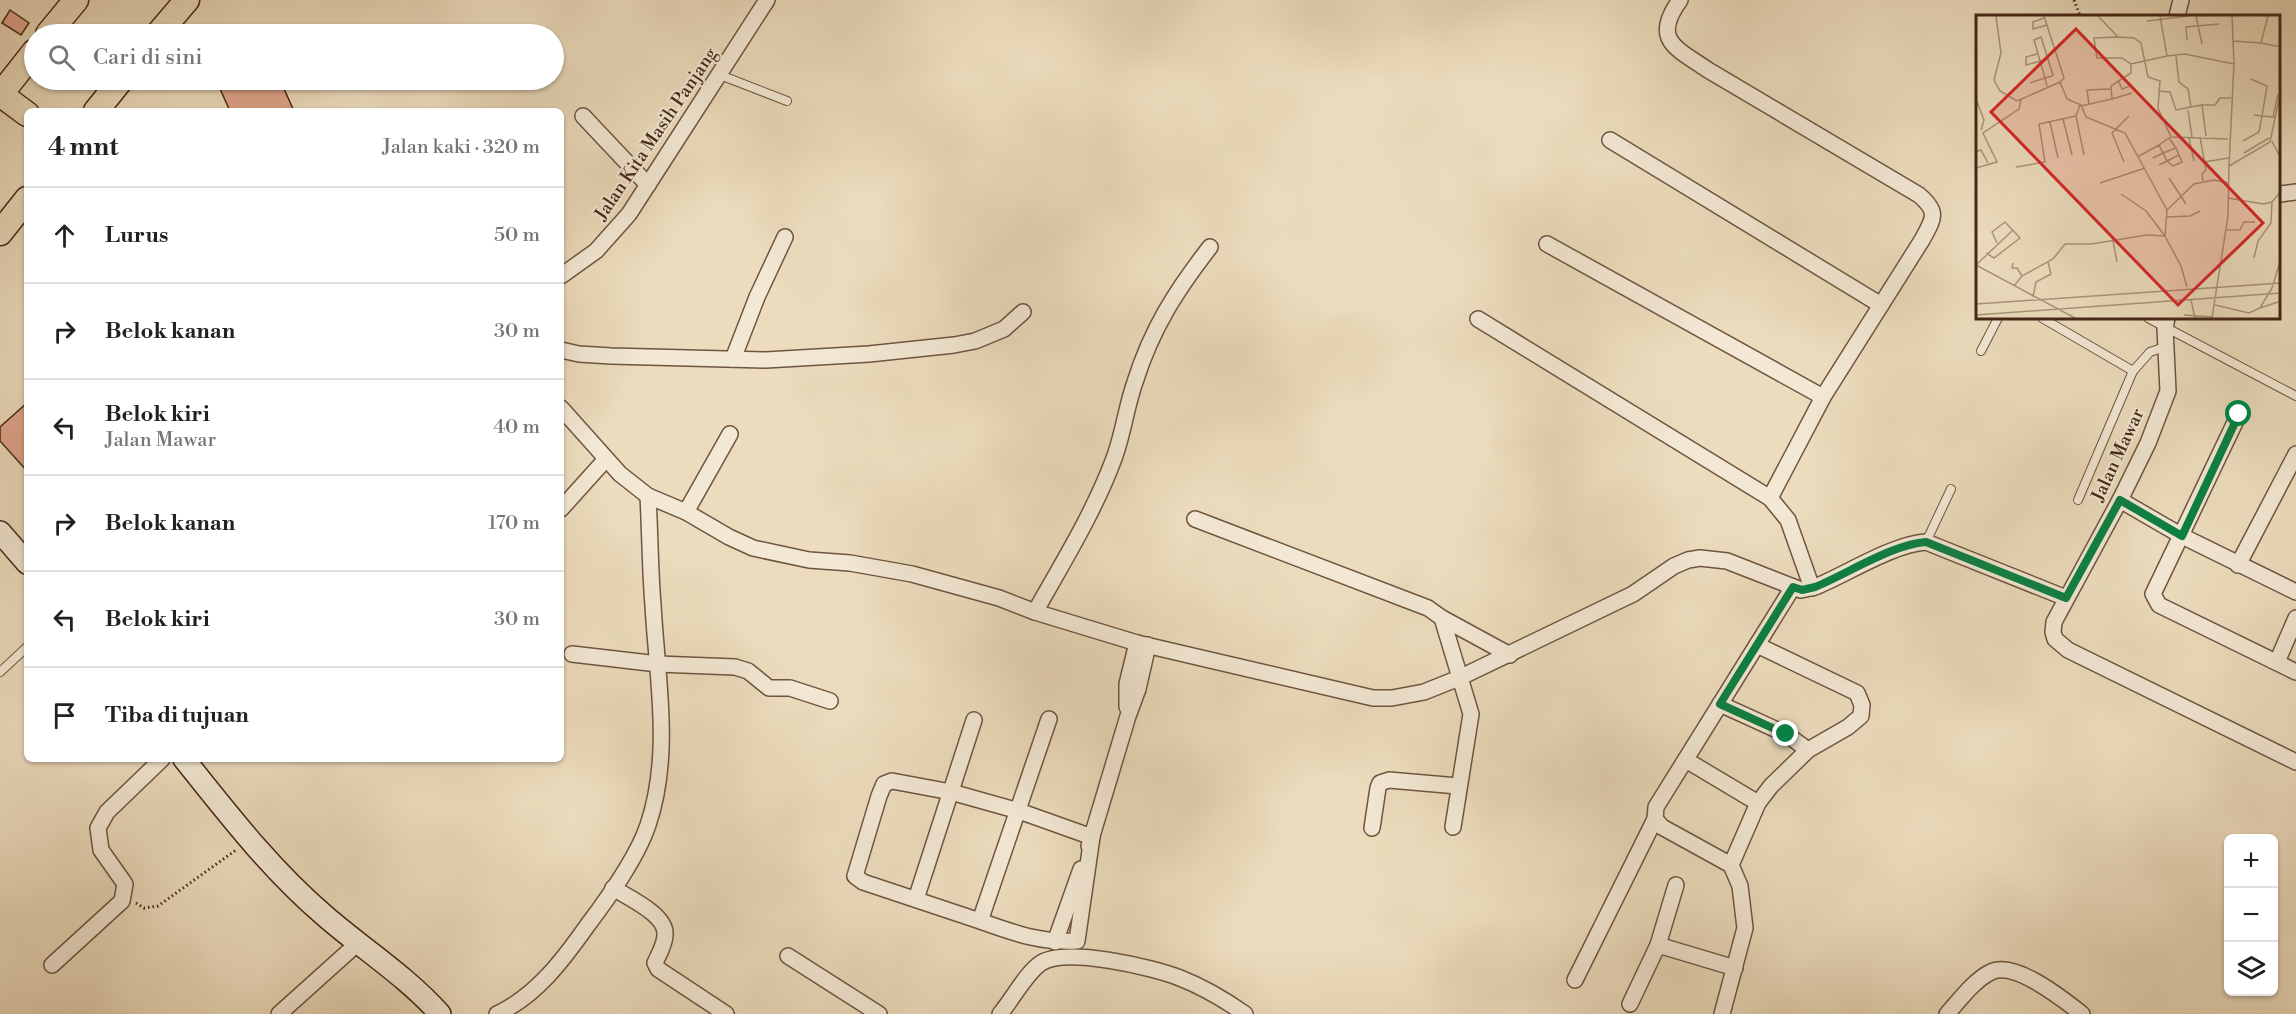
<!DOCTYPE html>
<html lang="id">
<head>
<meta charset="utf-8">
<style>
	:root { --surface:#fff; --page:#f6f6f6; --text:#202124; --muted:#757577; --line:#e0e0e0 }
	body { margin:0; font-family:"Libre Bodoni",serif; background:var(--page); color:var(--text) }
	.controls { position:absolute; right:18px; bottom:18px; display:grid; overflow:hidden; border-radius:9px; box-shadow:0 2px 4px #0004 }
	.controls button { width:54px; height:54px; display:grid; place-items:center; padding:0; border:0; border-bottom:2px solid var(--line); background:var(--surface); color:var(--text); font:30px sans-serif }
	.stop { position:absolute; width:18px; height:18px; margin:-14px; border:4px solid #0b8043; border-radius:50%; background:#fff }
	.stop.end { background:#0b8043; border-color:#fff; box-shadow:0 2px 6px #0008 }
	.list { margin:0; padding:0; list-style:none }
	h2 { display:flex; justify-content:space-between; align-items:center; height:78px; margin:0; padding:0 24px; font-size:26px }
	h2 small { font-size:20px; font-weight:400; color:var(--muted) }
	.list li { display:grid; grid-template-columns:39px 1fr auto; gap:18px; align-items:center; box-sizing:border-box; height:96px; padding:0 24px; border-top:2px solid var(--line) }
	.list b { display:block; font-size:22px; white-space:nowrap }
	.list p { margin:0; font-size:20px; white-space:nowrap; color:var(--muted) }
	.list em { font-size:20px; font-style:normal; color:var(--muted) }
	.icon { flex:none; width:33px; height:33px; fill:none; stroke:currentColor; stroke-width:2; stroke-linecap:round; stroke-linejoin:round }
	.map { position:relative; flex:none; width:2296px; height:1014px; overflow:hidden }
	.search { position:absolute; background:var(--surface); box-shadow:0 2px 4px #0004; left:24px; top:24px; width:540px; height:66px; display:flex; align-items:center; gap:15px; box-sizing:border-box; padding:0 21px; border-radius:33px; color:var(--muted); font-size:22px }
	.panel { position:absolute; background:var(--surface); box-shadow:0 2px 4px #0004; left:24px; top:108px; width:540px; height:654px; border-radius:9px }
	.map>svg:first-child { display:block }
</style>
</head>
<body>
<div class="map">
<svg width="2296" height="1014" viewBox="0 0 2296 1014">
	<rect width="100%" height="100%" fill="#ecdcbd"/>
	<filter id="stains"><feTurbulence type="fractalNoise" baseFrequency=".00333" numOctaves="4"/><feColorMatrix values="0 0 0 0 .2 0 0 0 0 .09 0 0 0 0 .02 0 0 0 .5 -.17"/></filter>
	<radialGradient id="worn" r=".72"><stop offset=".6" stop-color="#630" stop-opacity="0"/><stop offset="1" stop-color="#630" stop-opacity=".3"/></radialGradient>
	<g fill="#e1a68d" stroke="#442816" stroke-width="1.5">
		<path d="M10 10 29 23 21 35 2 23Z"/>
		<path d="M216 80H280L294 111H230Z"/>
		<path d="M27 403V471L0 441V427Z"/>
	</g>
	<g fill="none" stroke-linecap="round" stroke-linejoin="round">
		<g stroke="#6e5540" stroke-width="10">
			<g id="service">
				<path d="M720 75 787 101"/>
				<path d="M2042 318 2133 371"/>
				<path d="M2148 318 2296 396"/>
				<path d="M1981 351 1998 318"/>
				<path d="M2078 500 2133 371 2150 352 2165 347"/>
				<path d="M1926 542 1951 489"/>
				<path d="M0 672 27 647"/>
			</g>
		</g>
		<g stroke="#6e5540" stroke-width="18">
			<g id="minor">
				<path d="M1680 0C1651 40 1676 48 1708 70L1919 195C1939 212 1934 218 1922 240L1823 397 1770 498"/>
				<path d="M2177 16 2181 0"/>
				<path d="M583 116 648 185"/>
				<path d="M1610 140 1881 305"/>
				<path d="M2280 194 2296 192"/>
				<path d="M1547 244 1823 397"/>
				<path d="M561 276 596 251 629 214 767 0"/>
				<path d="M2167 318 2165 328 2168 391 2148 443 2120 500 2054 622 2053 632 2055 639 2068 650 2296 762"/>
				<path d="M1478 319 1770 498 1788 520 1812 588"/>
				<path d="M561 350 579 354 611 356 766 360 869 354 954 345 975 341 1004 329 1023 312"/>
				<path d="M733 359 757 297 785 237"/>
				<path d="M2239 414 2153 594 2159 605 2296 672"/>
				<path d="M648 496 686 512 729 537 753 548 809 560 850 563 912 574 999 598 1035 612 1137 643 1373 698H1392L1424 692 1459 678 1633 594 1674 566 1688 560 1700 558 1727 561 1801 590 1815 587C1847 574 1893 544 1926 542L2066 598"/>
				<path d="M2120 500 2182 536 2296 592"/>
				<path d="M561 509 606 459"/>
				<path d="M686 512 730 434"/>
				<path d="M1195 519 1428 608 1442 618 1471 714 1453 827"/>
				<path d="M2238 565 2296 454"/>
				<path d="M1035 612C1063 562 1093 514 1113 461 1123 436 1126 407 1135 382 1152 328 1176 291 1210 247"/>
				<path d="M1442 618 1510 655"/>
				<path d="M572 654 658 664 735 667 748 671 769 688H790L830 701"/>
				<path d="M2277 662 2296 618"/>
				<path d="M1720 704 1786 734 1808 750"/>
				<path d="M1127 707V684L1137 643"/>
				<path d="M1686 760 1758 803"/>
				<path d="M1372 828 1378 788 1380 783 1389 780 1458 786"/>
				<path d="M1089 846 1128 716 1138 689 1148 645"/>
				<path d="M1731 865 1758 803 1771 786 1808 750 1848 727 1861 716 1862 705 1857 693 1757 645"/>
				<path d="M613 888C629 898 667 915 665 935 665 944 659 954 655 963L658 969 726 1014"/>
				<path d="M916 899 974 720"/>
				<path d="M980 921C1014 933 1040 943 1077 941L1092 837 1019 811 951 792 892 781 884 784 879 796 855 876 863 882 980 921 1049 719"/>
				<path d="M1055 942 1081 869"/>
				<path d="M1658 945 1676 885"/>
				<path d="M788 956 879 1014"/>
				<path d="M52 965 122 901 125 884 101 850 98 828 107 812 162 759"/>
				<path d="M1575 980 1655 819"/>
				<path d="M1630 1004 1658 945 1735 968"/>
				<path d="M279 1014 358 943"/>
				<path d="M497 1014C536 996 563 960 587 926 608 898 637 858 648 825 672 754 657 678 653 605 650 569 650 532 648 496L620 474 561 408"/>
				<path d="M1000 1014C1012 1000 1026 973 1041 963 1066 947 1152 967 1180 978 1203 987 1225 1000 1245 1014"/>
				<path d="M1722 1014 1745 928 1740 886 1731 865 1662 827 1655 819 1656 807 1793 587"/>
				<path d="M1947 1014C1959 1001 1974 980 1991 972 2015 960 2064 1000 2082 1014"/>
			</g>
		</g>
		<g stroke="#442816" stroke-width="24">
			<g id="secondary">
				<path d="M0 532 27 563"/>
				<path d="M184 759C228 814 271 870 325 916 363 949 406 976 440 1014"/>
			</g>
		</g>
		<g stroke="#442816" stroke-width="27">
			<g id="trunk">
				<path d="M48 34 76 0"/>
				<path d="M158 34 187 0"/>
				<path d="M0 94 27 114"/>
				<path d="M0 95 34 52"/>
				<path d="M96 111 121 80"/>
				<path d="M0 233 27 199"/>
			</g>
		</g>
		<g stroke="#442816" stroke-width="3" stroke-dasharray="1.5 3" stroke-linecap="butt">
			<path d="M2074 0 2080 16"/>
			<path d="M136 903 144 908 158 906 236 850"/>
		</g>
		<use href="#service" stroke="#f3e8d4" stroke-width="8"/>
		<use href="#minor" stroke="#f3e8d4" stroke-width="15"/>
		<use href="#secondary" stroke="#f3e8d4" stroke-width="21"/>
		<use href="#trunk" stroke="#ecdcbd" stroke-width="24"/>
	</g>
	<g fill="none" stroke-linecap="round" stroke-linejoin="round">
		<path stroke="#0b8043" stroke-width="8" d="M1786 734 1720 704 1793 587 1802 590 1815 587C1847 574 1893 544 1926 542L2066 598 2120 500 2182 536 2239 414"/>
	</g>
	<g text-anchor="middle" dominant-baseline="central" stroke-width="4.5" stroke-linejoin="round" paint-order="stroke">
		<g font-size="18" fill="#442816" stroke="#f3e8d4">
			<text transform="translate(656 134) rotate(-56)">Jalan Kita Masih Panjang</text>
			<text transform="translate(2118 455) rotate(-65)">Jalan Mawar</text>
		</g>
	</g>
	<g transform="translate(1976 15)">
		<rect width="304" height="304" fill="#ecdcbd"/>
		<path fill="none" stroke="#a9947a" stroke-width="1.5" d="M20 1 25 38 18 65 24 76 41 86 84 67M68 1 88 63 84 67M122 1 142 22 158 23 165 28 172 62 184 66 182 93 195 122 252 124M184 1 191 41 209 39 258 49M220 1 226 29M292 1 285 28 305 32M68 3 57 7V14L71 10M171 6 212 1M142 22 118 23 121 43H146L155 49 191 41M211 25 210 12 243 9M257 26 285 28M61 39 50 42V50L72 44M200 41 203 67 212 74 215 92 226 90 230 121M275 64 291 71 286 101 299 102M142 65 146 74 154 71M84 67 91 84 105 90 110 102 149 118 191 195M54 68 69 63 76 61 77 60 65 22 58 25 69 63 71 71M182 76 194 77 200 95 215 92M0 84 8 105 5 115M136 84 156 78M104 90 100 101 108 140M113 90 111 75 134 74M226 90H239L244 83H255M105 91 136 84 135 71 155 58V49M212 95 216 122M297 102 302 79M87 104 96 140M74 107 82 143M224 122 230 155 226 159 227 166M213 123 218 146M267 126 283 117 286 101 278 100M296 126 305 144M0 137 5 135 12 148M268 138 293 123M163 141 185 129M177 143 187 138 200 133 206 147 197 151 191 146 183 130 193 123 200 133M148 147 136 118 153 101M228 147 253 143M183 150 203 140M253 150 258 49 256 1M40 152 69 147 63 109 100 101M0 153 21 147 7 118 43 94 45 85M193 163 210 189M124 168 169 153M145 179 170 196 189 221M252 183 287 189 296 187 305 176M191 202 214 201 224 196M251 215H264L268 207H279M137 226 141 247M10 238 18 243 44 223 29 207 16 217 21 228M278 243 282 226 295 208 296 187M37 248 36 253H41L46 261M0 250 36 216M0 250 99 303M38 271 46 261 77 244 89 229H115L171 220 189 221M211 272 205 251 189 221 191 195 218 169 238 165 252 168M57 282 60 267 75 259 72 247M215 285 219 303M0 289 305 268M239 290 273 298 284 293 296 273 305 243M284 293 305 286M0 300 305 278M208 300 236 302M236 303 252 201 253 151 294 127 305 75"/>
		<path fill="#d62828" fill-opacity="0.15" stroke="#d62828" stroke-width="3" d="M100 14 287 208 202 290 15 97Z"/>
		<rect width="304" height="304" fill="none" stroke="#442816" stroke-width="3"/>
	</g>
	<rect width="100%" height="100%" filter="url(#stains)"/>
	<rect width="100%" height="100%" fill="url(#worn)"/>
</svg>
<div class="controls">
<button>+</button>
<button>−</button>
<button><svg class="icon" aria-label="layers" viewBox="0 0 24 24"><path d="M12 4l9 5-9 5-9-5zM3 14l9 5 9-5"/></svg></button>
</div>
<div class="stop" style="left:2239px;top:414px"></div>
<div class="stop end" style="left:1786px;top:734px"></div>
<div class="search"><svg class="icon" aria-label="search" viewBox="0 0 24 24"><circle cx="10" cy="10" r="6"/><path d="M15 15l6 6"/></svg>Cari di sini</div>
<section class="panel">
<h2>4 mnt<small>Jalan kaki · 320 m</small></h2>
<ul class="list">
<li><svg class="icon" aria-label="ahead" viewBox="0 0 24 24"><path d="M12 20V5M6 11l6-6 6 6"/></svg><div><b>Lurus</b></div><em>50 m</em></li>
<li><svg class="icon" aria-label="right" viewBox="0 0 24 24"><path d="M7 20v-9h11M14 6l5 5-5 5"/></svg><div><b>Belok kanan</b></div><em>30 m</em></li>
<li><svg class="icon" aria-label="left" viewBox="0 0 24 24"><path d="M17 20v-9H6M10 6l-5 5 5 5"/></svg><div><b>Belok kiri</b><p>Jalan Mawar</p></div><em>40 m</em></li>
<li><svg class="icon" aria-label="right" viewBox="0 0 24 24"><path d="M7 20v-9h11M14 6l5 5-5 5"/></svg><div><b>Belok kanan</b></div><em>170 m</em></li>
<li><svg class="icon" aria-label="left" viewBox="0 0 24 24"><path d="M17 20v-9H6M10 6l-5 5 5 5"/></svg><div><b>Belok kiri</b></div><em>30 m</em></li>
<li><svg class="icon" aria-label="arrive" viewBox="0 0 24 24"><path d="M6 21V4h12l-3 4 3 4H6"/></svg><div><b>Tiba di tujuan</b></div></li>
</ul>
</section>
</div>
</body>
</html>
